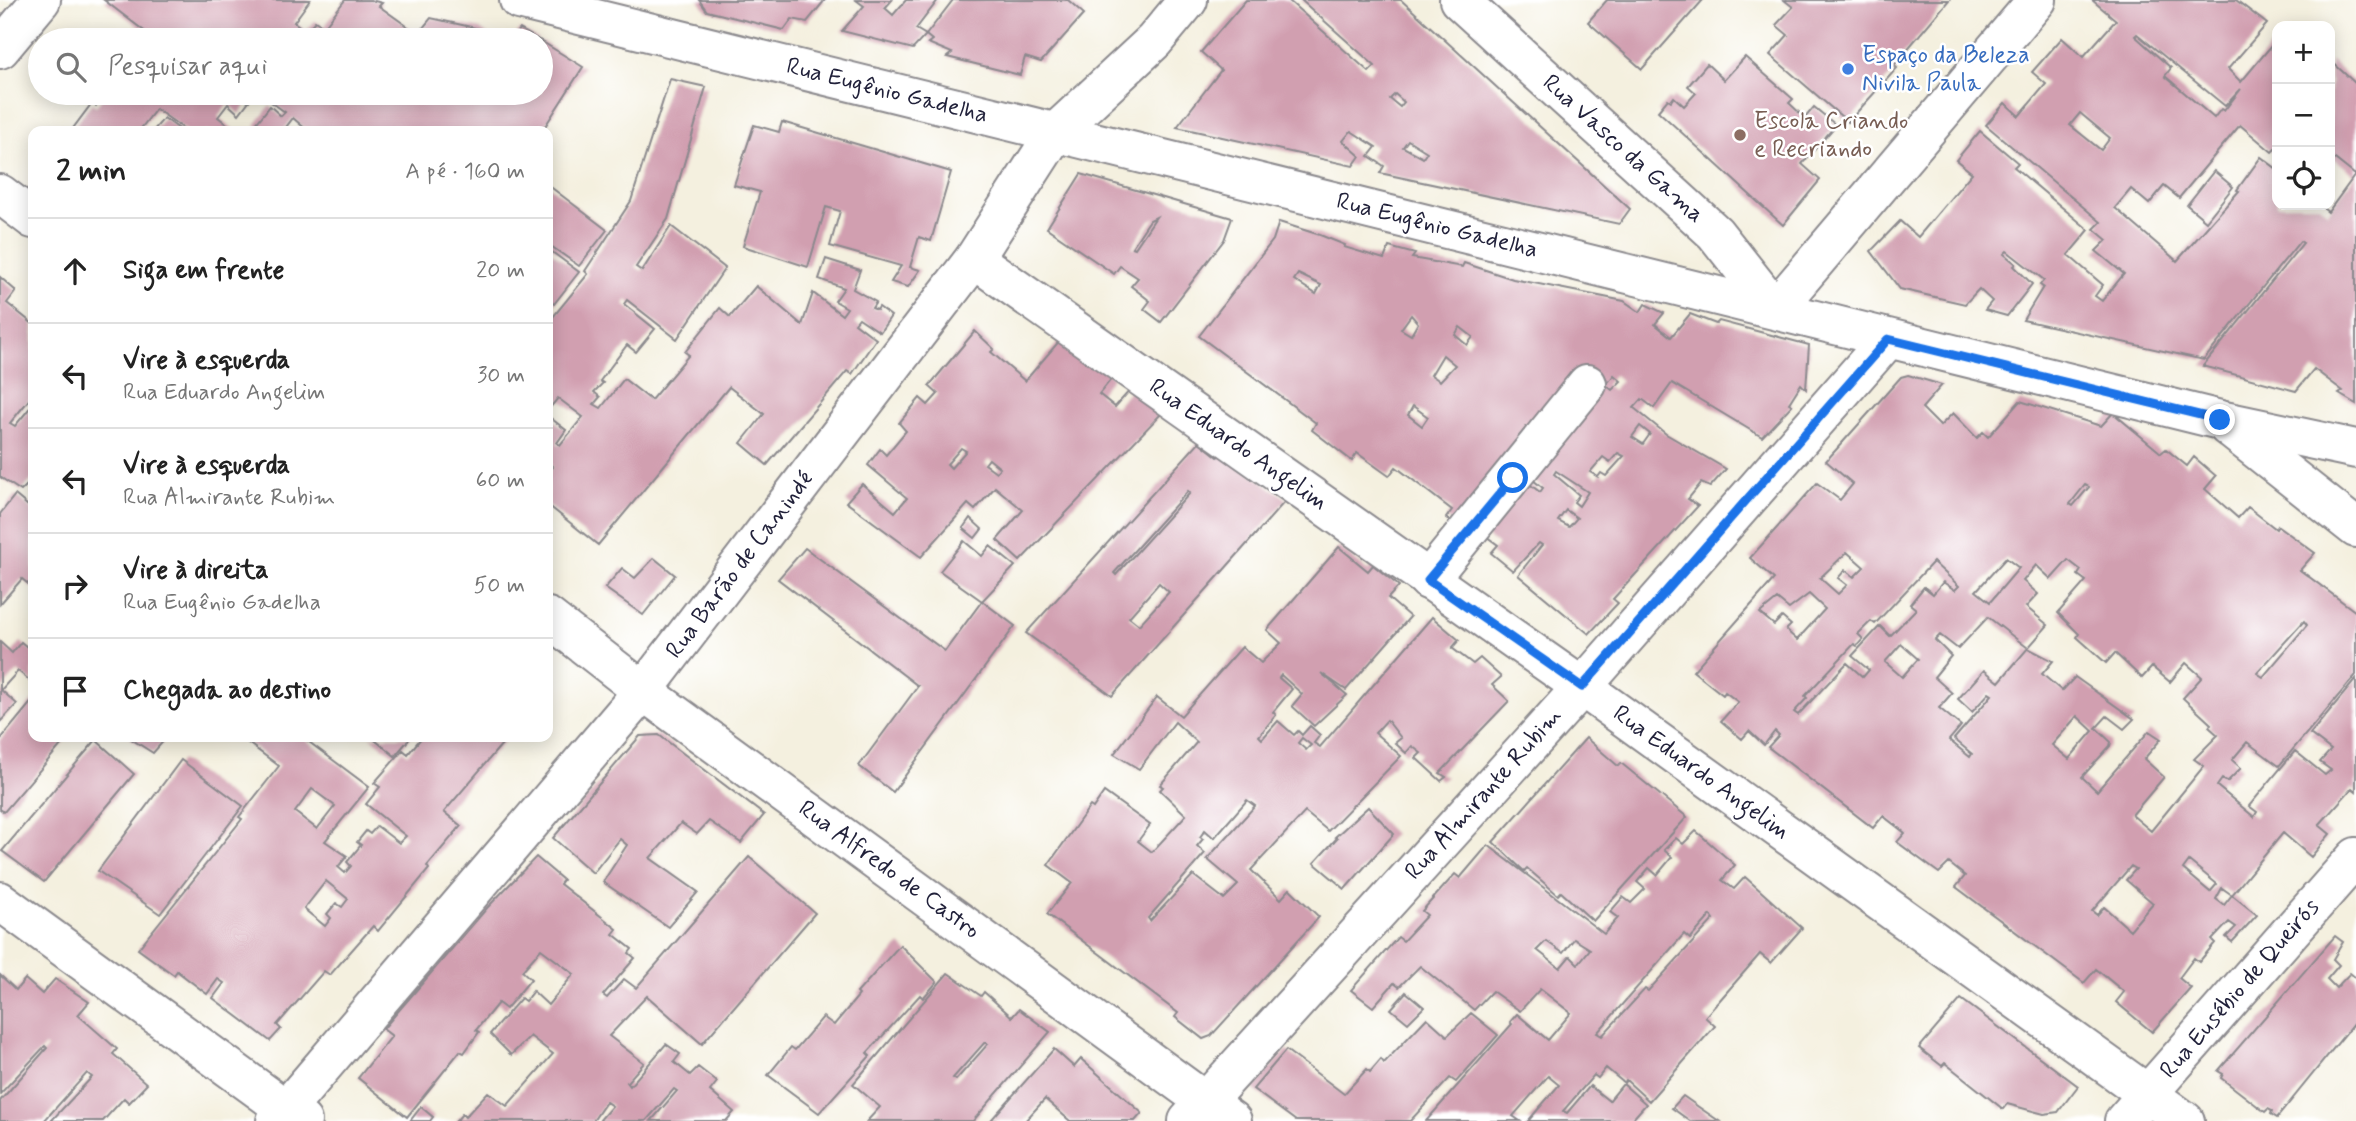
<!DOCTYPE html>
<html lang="pt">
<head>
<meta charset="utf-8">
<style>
	:root { --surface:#fff; --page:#f2f2f2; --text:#222; --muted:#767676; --line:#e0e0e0 }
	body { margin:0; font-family:Mynerve,sans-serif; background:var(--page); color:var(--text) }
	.controls { position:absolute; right:21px; top:21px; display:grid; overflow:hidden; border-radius:14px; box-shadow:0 4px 18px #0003 }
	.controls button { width:63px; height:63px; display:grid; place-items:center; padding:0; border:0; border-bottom:2px solid var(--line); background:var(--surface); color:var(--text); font:35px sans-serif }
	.stop { position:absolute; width:21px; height:21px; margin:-16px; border:5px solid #1a73e8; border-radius:50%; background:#fff }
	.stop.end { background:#1a73e8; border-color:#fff; box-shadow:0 2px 7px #0008 }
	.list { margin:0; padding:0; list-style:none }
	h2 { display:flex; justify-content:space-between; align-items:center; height:91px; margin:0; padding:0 28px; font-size:30px }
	h2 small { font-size:23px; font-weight:400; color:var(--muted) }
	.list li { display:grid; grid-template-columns:46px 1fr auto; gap:21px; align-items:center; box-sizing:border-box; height:105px; padding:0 28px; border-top:2px solid var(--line) }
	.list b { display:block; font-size:26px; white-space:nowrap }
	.list p { margin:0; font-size:23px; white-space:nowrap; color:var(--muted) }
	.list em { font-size:23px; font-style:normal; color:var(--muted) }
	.icon { flex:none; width:38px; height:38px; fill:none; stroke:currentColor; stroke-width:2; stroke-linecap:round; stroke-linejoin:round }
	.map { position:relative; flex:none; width:2356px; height:1121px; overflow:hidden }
	.search { position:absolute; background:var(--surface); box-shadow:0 4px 18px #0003; left:28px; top:28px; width:525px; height:77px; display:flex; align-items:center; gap:18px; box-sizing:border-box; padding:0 24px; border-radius:38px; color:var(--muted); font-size:26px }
	.panel { position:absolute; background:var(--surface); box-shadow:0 4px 18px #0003; left:28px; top:126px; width:525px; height:616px; border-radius:14px }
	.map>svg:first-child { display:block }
</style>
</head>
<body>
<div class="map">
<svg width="2356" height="1121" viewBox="0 0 2356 1121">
	<rect width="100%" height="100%" fill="#fff"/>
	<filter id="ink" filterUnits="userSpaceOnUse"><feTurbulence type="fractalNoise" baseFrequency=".0143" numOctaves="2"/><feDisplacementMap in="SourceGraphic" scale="14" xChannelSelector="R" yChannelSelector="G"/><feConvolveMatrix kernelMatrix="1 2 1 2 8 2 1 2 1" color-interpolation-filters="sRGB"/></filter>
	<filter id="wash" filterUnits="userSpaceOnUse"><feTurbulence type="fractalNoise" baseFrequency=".00686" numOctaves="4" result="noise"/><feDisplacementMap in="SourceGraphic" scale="28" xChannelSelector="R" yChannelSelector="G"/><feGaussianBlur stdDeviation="1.57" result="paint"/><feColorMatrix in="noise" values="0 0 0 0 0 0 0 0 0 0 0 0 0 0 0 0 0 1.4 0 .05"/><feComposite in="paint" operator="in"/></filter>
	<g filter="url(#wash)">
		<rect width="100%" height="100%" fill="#f4f0df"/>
		<g id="blocks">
			<g fill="#d19fb0" fill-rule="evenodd">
				<path d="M104 0H310L294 22 306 31 315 21 324 27 345 0H371L382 3 379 6 418 34 431 18 480 29 495 40H150L152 37Z"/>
				<path d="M699 0H825L807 22 792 19 784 30 707 11Z"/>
				<path d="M856 0H892L885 8 893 15 906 0H938L916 29 926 35 913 49 842 31 864 6Z"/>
				<path d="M953 0H1068L1084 14 1041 62 1025 57 1020 75 947 57 952 53 928 43 932 40 926 35Z"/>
				<path d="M1246 0H1288L1369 72 1375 66 1301 0H1401L1630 209 1619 224 1380 173 1384 166 1369 156 1376 147 1351 131 1343 141 1360 156 1353 166 1177 127 1221 70 1201 52ZM1395 94 1404 102 1400 107 1390 99ZM1408 140 1427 152 1423 158 1403 147Z"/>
				<path d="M1607 0H1703L1642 69 1588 22Z"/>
				<path d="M1784 0H1949L1894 65 1897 68 1848 122 1770 55 1788 35 1776 25 1793 7Z"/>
				<path d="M2092 0H2236L2267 24 2228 69 2241 82 2277 39V147L2272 152 2240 125 2179 198 2164 186 2149 204 2131 189 2115 208 2177 261 2239 191 2237 190 2261 157 2277 169V205H2319L2328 212 2355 175 2330 155V60L2356 84V404L2339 394 2343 391 2314 369 2296 391 2203 366 2303 243 2300 241 2204 360 2023 320 2043 287 2040 285 2044 280 2007 251 2004 254 2016 264 2014 266 2032 284 2007 316 1985 310 1992 301 1979 289 1965 304 1900 289 1871 251 1900 221 1918 237 1972 173 1956 160 1980 131 2018 163 2014 167 2089 230 2068 255 2103 285 2095 296 2102 301 2124 274 2096 251 2107 240 2094 229 2101 222 1986 125 2005 103 2019 116 2046 84 2032 72 2062 38 2083 57 2116 20ZM2137 34 2225 106 2241 89 2224 111 2221 109 2214 118 2165 76 2171 68 2135 36ZM2080 113 2110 138 2101 150 2070 125Z"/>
				<path d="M520 29 539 40H511Z"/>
				<path d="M541 41 583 67 542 131H308L293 118 283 131H263L255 125 270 106 281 116 285 112 267 99 272 93H541Z"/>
				<path d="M1745 57 1793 99 1789 103 1805 118 1814 107 1836 125 1802 164 1820 180 1783 225 1658 111 1668 99 1671 101 1674 97 1684 106 1696 93 1688 86 1707 64 1724 80Z"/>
				<path d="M670 79 706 87 668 219 636 267 642 271 671 226 725 268 677 339 627 300 624 304 655 329 636 352 627 345 600 381 603 383 594 392 600 397 594 404 601 408 624 379 651 400 689 355 685 352 720 308 730 317 756 286 802 325 813 293 842 315 847 308 835 301 844 288 819 279 826 259 860 270 853 289 876 302 872 308 877 310 879 307 891 316 880 332 859 318 855 323 876 339 852 374 847 371 767 465 741 443 764 414 729 387 598 545 548 505V473L553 467 548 462V416L566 430 557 443 560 445 583 417 558 398 548 410V323L588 274 585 271 631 201Z"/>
				<path d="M107 93H255L239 114 228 104 218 117 236 131H187L156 109 139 131H71L92 103 96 106Z"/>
				<path d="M164 118 182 131H153Z"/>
				<path d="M782 122 951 172 931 241 919 237 910 267 920 270 908 287 891 282 901 266 830 246 840 211 826 207 808 267 743 246 760 192 734 185 754 125 779 132Z"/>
				<path d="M2214 171 2233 187 2206 221 2187 205Z"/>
				<path d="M1081 174 1232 218 1224 240 1161 322 1144 309 1150 301 1131 286 1138 278 1120 266 1114 274 1047 228ZM1156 217 1135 248 1132 247 1150 220Z"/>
				<path d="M548 185 607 230 579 266 548 244Z"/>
				<path d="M1279 222 1320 235 1345 245 1344 247 1384 259 1389 247 1415 254 1412 258 1462 267 1464 263 1513 279 1624 301 1640 312 1645 304 1664 313 1655 324 1671 337 1690 314 1716 324 1719 321 1809 345 1806 389 1801 384 1789 403 1792 405 1762 437 1672 383 1654 408 1642 399 1634 408 1666 434 1726 469 1710 487 1701 483 1688 499 1698 506 1613 599 1618 603 1589 634 1518 575 1542 545 1539 543 1513 571 1491 553 1498 545 1479 531 1521 478 1540 492 1543 488 1533 480 1547 464 1536 455 1463 530 1446 518 1452 510 1396 467 1389 476 1357 453 1352 461 1312 430 1316 423 1199 336 1273 240ZM1298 274 1321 285 1316 294 1294 280ZM1411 315 1418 323 1411 335 1401 329ZM1460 327 1473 337 1467 345 1455 335ZM1443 355 1455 365 1440 381 1431 375ZM1614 375 1621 381 1612 390 1606 385ZM1413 406 1428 417 1422 426 1408 415ZM1640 426 1650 434 1643 444 1632 437ZM1618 453 1624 456 1606 476 1601 473 1598 477 1590 472 1603 457 1610 462ZM1556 471 1588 492 1579 506 1574 502 1579 495 1554 474ZM1566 510 1577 518 1569 527 1558 521Z"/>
				<path d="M548 249 579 272 554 304 551 302 548 306Z"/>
				<path d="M0 277 16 291 7 303 33 324V395L10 423 15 426 33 404V479L21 491 0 477Z"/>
				<path d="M975 331 994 349 991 352 1025 381 1061 339 1113 377 1099 394 1115 407 1130 390 1162 413 1020 561 997 540 1023 510 995 487 975 510 968 504 921 557 846 502 862 484 895 512 907 498 868 465 880 449 886 455 906 431 899 423 920 398 928 405 938 394 929 386ZM961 448 966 451 951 468 947 464ZM989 459 1000 468 996 472 985 464Z"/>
				<path d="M1908 375 1942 385 1922 408 1940 426 1953 413 1977 438 1983 432 1988 437 2020 401 2101 426 2113 413 2161 453 2166 449 2187 466 2194 457 2216 476 2205 489 2238 518 2248 507 2276 529 2278 526 2315 553 2300 570 2356 612V675L2279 766 2247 742 2232 760 2241 768 2227 782 2222 779 2217 786 2254 817 2257 812 2249 806 2295 751 2325 775 2331 770 2320 762 2331 750 2310 734 2356 679V791L2352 788 2319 825 2330 834 2311 857 2283 833 2232 895 2222 888 2216 899 2224 905 2232 895 2257 915 2232 942 2226 937 2236 927 2229 922 2212 940 2215 943 2199 962 2194 958 2179 978 2191 988 2152 1032 2116 1002 2124 992 2096 969 2084 983 1956 887 1965 876 1949 863 1939 873 1897 842 1905 833 1883 816 1873 828 1768 747 1779 735 1775 731 1764 745 1749 731 1742 739 1721 721 1738 702 1725 692 1723 695 1693 671 1774 579 1750 558 1817 483 1840 500 1853 484 1826 461 1901 377ZM2085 485 2089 487 2073 506 2070 504ZM1847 552 1864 567 1854 577 1845 570 1838 578 1847 585 1838 594 1820 578ZM2006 558 2019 568 1990 602 1976 591ZM2068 560 2081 570 2078 575 2086 581 2058 613 2079 634 2077 637 2106 663 2115 653 2142 678 2152 667 2170 682 2186 663 2202 677 2183 698 2211 724 2209 727 2218 735 2194 759 2204 766 2151 831 2132 815 2164 777 2144 759 2161 739 2149 731 2097 791 2082 777 2110 746 2111 742 2096 728 2107 716 2124 729 2134 719 2075 677 2062 691 2042 674 2053 661 2028 648 1999 682 1984 670 1958 699 1972 712 1989 693 1992 695 1954 739 1972 754 1970 757 1949 740 1961 726 1939 708 1952 693 1934 677 1951 656 1935 640 1940 635 1958 649 1988 617 2028 648 2048 625 2026 607 2038 594 2023 581 2036 565 2051 579ZM1933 562 1959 586 1955 590 1943 582 1933 594 1924 587 1910 604 1916 609 1890 636 1880 626 1852 656 1869 670 1863 677 1847 663 1798 715 1794 712 1807 698 1805 696 1854 644 1857 646 1863 639 1858 634 1871 621 1875 624ZM1809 594 1825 609 1797 640 1786 630 1791 625 1782 617 1774 625 1760 613 1777 599 1789 609ZM2304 621 2307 625 2263 677 2257 673ZM1901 644 1918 659 1902 677 1885 662ZM2077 716 2093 731 2069 759 2052 745ZM2189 861 2217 884 2210 892 2183 869ZM2131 866 2136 869 2126 880 2153 903 2130 930 2104 907 2097 915 2092 911Z"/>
				<path d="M1199 442 1218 457 1222 453 1287 499 1112 696 1026 633ZM1188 491 1190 493 1116 575 1114 573ZM1159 583 1169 592 1139 625 1129 617Z"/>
				<path d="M15 495 33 510V588L22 579 0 604V514Z"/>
				<path d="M970 518 982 529 975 538 963 528Z"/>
				<path d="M964 541 982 556 990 546 1015 566 982 601 940 571Z"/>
				<path d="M1339 547 1368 571 1373 565 1399 586 1388 598 1410 617 1346 690 1321 673 1347 695 1314 726 1292 706 1302 694 1281 675 1279 678 1292 689 1273 712 1276 715 1259 736 1262 739 1278 721 1294 735 1298 731 1302 735 1310 726 1320 735 1314 743 1320 747 1432 617 1459 640 1452 648 1473 664 1480 658 1501 677 1492 685 1509 701 1440 773 1446 777 1441 781 1416 758 1421 753 1412 746 1406 753 1395 743 1401 738 1387 720 1375 733 1401 756 1328 831 1305 812 1251 870 1281 899 1290 889 1319 917 1211 1036 1203 1039 1175 1017 1178 1013 1047 914 1072 883 1048 865 1090 806 1093 808 1104 792 1150 825 1138 841 1152 852 1186 815 1160 790 1163 787 1160 785 1197 742 1175 722 1139 769 1114 754 1157 697 1181 716 1242 647 1261 663 1281 643 1267 630ZM1302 738 1311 745 1306 750 1298 743ZM1247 800 1255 806 1207 859 1238 885 1224 899 1193 875 1150 921 1148 918 1205 853 1197 846 1203 839 1200 837 1205 830 1214 838Z"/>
				<path d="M805 548 945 651 982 601 1015 626 893 792 859 766 918 686 778 579Z"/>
				<path d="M654 558 675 575 643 615 605 588 622 568 635 578Z"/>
				<path d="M0 642 12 653 21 642 33 652V683L18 671 1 690 17 704 0 722Z"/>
				<path d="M33 700V737H68L4 812 0 809V740Z"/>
				<path d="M659 735 764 815 741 843 709 821 697 834 681 823 650 858 698 892 668 927 603 882 627 845 620 839 593 873 553 838 640 736Z"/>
				<path d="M128 737H167L153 753Z"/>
				<path d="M240 737H307L305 739 369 787 325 841 347 856 338 867 345 873 351 866 347 862 361 845 357 842 366 831 370 834 377 826 399 843 406 836 366 804 380 787 374 783 403 750 408 754 422 737H508L444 812 461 826 427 866 429 869 378 931 373 926 330 975 324 971 277 1025 281 1029 270 1041 213 998 224 983 218 979 207 994 177 971 174 975 138 949 242 819 239 817 279 766ZM312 789 335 806 317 829 295 812ZM326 881 348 899 342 907 336 903 327 914 331 918 325 926 304 909Z"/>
				<path d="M371 737H411L395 756Z"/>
				<path d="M1586 738 1618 766 1621 763 1687 817 1593 921 1561 892 1558 895 1527 868 1524 871 1493 842Z"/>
				<path d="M96 740 134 774 44 882 2 851Z"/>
				<path d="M181 760 243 806 160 914 98 871Z"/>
				<path d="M1368 807 1394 834 1345 889 1314 863 1337 838 1335 837Z"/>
				<path d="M1696 831 1735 865 1722 880 1734 889 1745 877 1802 928 1771 963 1760 954 1705 1017 1715 1026 1649 1101 1626 1080 1624 1083 1606 1068 1598 1078 1594 1075 1563 1111 1567 1113 1590 1086 1609 1101 1623 1084 1646 1104 1631 1121H1528L1559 1085 1548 1076 1513 1116 1520 1121H1426L1512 1024 1510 1022 1517 1014 1548 1040 1571 1013 1540 989 1520 1011 1492 991 1474 1010 1420 966 1399 987 1394 983 1373 1007 1351 990 1398 937 1403 941 1427 915 1422 911 1455 874 1460 878 1488 845 1604 934 1618 918 1610 912 1623 897 1631 903 1645 889 1637 882 1649 868 1657 875 1672 857 1664 850 1676 838 1683 844ZM1711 915 1714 919 1648 991 1645 989 1602 1036 1597 1033 1684 934 1690 939ZM1574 939 1590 949 1578 964 1570 956 1560 968 1537 950 1546 941 1563 953Z"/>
				<path d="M536 857 563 880 560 884 617 929 613 934 632 949 629 953 635 958 603 995 607 998 624 979 636 988 749 857 815 913 702 1044 647 996 609 1036 644 1063 627 1082 630 1086 666 1044 680 1054 674 1062 690 1075 698 1067 717 1082 710 1091 734 1112 726 1121H651L677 1091 674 1089 646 1121H599L612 1106 606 1102 593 1121H456L462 1114 465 1117 488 1092 507 1106 553 1054 530 1036 511 1055 490 1034 521 998 525 1001 533 991 548 1005 574 974 541 949 522 971 531 979 506 1009 498 1003 476 1030 479 1032 464 1053 460 1051 407 1117 358 1078 392 1036 383 1029 487 908Z"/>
				<path d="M2335 936 2343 942 2333 959 2339 965 2327 979 2336 988 2350 973 2356 978V1025L2354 1023 2277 1118 2271 1114 2272 1111 2268 1109 2265 1112 2221 1078 2223 1074 2218 1071Z"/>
				<path d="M900 945 937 982 923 998 920 995 867 1053 870 1056 819 1113 768 1075 791 1047 795 1050 823 1017 834 1025 859 995 857 993Z"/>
				<path d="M948 973 981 996 984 992 1012 1017 1019 1009 1050 1032 973 1121H867L880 1107 853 1084ZM985 1042 988 1044 956 1080 953 1078Z"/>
				<path d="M0 975 16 990 25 979 42 994 55 979 89 1002 78 1015 117 1049 113 1054 147 1084 129 1103 124 1098 103 1121H51L92 1077 87 1073 44 1121H0V1101L47 1048 45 1046 0 1094Z"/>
				<path d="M1406 992 1424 1007 1408 1023 1391 1009Z"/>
				<path d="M1961 999 2078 1086 2058 1112 2044 1114 2007 1104 2003 1109 1945 1063 1942 1066 1919 1048Z"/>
				<path d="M1471 1013 1498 1035 1456 1082 1450 1078 1410 1121H1296L1253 1089 1286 1050 1344 1094 1367 1069 1370 1072 1381 1059 1384 1063 1427 1018 1447 1036Z"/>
				<path d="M1054 1049 1074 1067 1081 1059 1142 1113 1135 1121H1070L1045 1099 1025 1121 991 1120Z"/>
				<path d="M1683 1096 1700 1108 1719 1121H1690L1672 1108Z"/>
				<path d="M421 1107 433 1117 430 1121H410Z"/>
			</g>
		</g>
	</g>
	<g filter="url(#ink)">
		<use href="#blocks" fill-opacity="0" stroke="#8b898d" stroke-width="2"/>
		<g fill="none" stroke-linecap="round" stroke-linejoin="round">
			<g stroke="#8b898d" stroke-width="42">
				<g id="minor">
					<path d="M519 0 2220 420 2356 449"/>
					<path d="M1459 0 1715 233 1775 309"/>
					<path d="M0 49 41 0"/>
					<path d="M0 194 33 219"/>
					<path d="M974 259 1582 687 2185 1121"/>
					<path d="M1775 309 2037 0"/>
					<path d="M2227 426 2356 528"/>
					<path d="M1428 580 1587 384"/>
					<path d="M548 617 643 691 1232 1121"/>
					<path d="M0 901 302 1121"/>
					<path d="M276 1121 643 691 974 259 1055 133 1154 41 1188 0"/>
					<path d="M1188 1121 1582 687 1888 339"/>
					<path d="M2124 1121 2356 857"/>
				</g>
			</g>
			<use href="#minor" stroke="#fff" stroke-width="38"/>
		</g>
	</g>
	<g fill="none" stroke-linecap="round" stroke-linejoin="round" filter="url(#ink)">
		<path stroke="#1a73e8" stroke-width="9" d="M1513 478 1428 580 1582 687 1888 339 2220 420"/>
	</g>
	<circle fill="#3f7fe0" stroke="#fff" stroke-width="2.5" cx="1848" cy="69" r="7"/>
	<circle fill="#8d6e63" stroke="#fff" stroke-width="2.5" cx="1740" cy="135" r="7"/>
	<g text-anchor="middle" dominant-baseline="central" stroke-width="5" stroke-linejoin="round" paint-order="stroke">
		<g font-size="24" fill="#366cbe" stroke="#fff" text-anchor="start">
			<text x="1862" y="55">Espaço da Beleza<tspan x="1862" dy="28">Nivila Paula</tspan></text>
		</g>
		<g font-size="24" fill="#22223b" stroke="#fff">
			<text transform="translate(887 91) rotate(14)">Rua Eugênio Gadelha</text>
			<text transform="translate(1623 149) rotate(42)">Rua Vasco da Gama</text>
			<text transform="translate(1437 226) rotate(14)">Rua Eugênio Gadelha</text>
			<text transform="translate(1238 445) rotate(35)">Rua Eduardo Angelim</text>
			<text transform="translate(740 565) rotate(-53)">Rua Barão de Canindé</text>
			<text transform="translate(1701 773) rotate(36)">Rua Eduardo Angelim</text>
			<text transform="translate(1484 794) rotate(-48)">Rua Almirante Rubim</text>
			<text transform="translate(889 870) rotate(36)">Rua Alfredo de Castro</text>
			<text transform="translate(2240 989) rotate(-49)">Rua Eusébio de Queirós</text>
		</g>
		<g font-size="24" fill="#785e54" stroke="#fff" text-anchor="start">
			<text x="1754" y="121">Escola Criando<tspan x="1754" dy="28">e Recriando</tspan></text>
		</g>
	</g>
</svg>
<div class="controls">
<button>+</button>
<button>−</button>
<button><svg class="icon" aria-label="locate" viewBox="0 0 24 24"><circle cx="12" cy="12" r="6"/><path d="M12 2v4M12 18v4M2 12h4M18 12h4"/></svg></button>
</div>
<div class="stop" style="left:1513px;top:478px"></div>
<div class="stop end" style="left:2220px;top:420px"></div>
<div class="search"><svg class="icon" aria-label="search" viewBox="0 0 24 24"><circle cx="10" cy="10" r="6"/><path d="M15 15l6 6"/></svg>Pesquisar aqui</div>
<section class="panel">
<h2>2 min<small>A pé · 160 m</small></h2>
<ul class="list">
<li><svg class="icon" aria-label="ahead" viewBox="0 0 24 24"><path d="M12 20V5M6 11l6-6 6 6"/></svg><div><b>Siga em frente</b></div><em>20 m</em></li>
<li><svg class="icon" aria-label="left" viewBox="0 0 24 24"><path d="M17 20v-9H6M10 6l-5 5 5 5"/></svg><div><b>Vire à esquerda</b><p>Rua Eduardo Angelim</p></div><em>30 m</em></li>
<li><svg class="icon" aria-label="left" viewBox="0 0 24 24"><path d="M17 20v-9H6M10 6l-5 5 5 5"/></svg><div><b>Vire à esquerda</b><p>Rua Almirante Rubim</p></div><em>60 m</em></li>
<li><svg class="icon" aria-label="right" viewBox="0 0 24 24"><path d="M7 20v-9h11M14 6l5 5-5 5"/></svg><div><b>Vire à direita</b><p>Rua Eugênio Gadelha</p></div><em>50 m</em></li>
<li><svg class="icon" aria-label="arrive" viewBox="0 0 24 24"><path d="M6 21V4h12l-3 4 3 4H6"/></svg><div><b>Chegada ao destino</b></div></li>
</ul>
</section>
</div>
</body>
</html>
